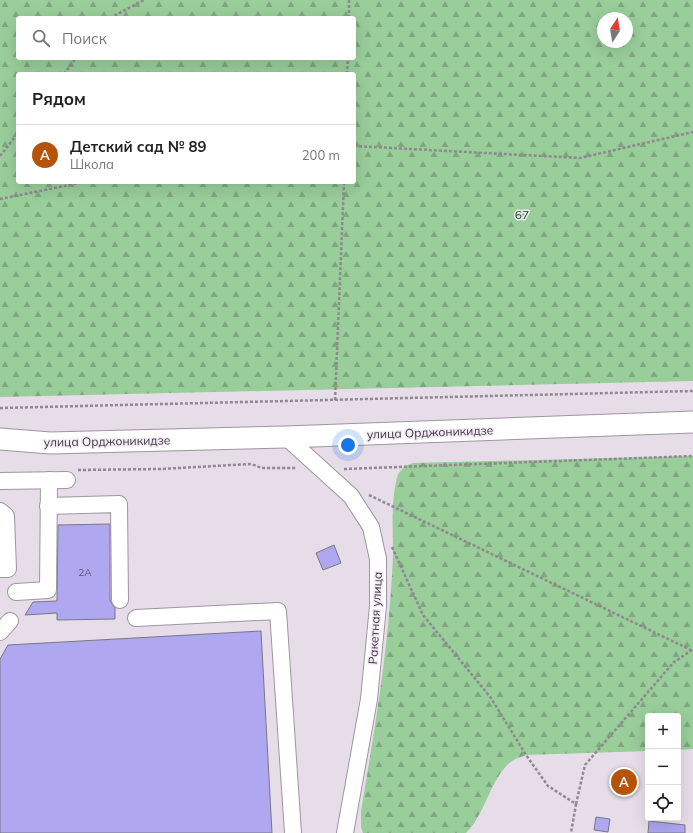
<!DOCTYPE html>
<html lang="ru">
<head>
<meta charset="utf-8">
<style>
	:root { --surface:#fff; --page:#f6f6f6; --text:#222; --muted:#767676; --line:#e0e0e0; --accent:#b45309 }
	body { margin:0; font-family:Mulish,sans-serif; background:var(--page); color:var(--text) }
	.controls { position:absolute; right:12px; bottom:12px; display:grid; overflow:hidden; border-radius:4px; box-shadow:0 4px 16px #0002 }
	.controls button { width:36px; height:36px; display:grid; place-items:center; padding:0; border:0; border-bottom:1px solid var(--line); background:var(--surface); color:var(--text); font:20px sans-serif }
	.compass { position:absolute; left:597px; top:12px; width:36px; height:36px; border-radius:50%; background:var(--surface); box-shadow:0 4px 16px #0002; rotate:12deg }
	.you { position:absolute; left:348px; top:445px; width:14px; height:14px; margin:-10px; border:3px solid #fff; border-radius:50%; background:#1a73e8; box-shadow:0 0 0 6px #1a73e833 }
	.badge { display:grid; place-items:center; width:26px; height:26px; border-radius:50%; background:var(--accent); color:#fff; font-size:13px; font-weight:700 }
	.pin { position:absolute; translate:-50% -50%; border:2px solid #fff; box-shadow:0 1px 4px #0006 }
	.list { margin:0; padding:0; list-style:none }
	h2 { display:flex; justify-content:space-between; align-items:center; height:52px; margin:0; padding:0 16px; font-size:17px }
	h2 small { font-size:13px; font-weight:400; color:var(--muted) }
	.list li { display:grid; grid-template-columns:26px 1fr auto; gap:12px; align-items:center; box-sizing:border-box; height:60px; padding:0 16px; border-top:1px solid var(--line) }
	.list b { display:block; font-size:15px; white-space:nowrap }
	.list p { margin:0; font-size:13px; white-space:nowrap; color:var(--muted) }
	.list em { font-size:13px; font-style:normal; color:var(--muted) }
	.icon { flex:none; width:22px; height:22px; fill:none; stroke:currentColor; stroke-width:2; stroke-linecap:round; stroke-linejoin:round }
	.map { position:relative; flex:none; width:693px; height:833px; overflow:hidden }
	.search { position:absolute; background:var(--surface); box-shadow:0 4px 16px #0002; left:16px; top:16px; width:340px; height:44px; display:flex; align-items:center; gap:10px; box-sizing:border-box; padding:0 14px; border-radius:4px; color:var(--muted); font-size:15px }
	.panel { position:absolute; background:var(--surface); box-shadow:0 4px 16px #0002; left:16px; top:72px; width:340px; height:112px; border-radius:4px }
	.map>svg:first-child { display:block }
</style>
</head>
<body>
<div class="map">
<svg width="693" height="833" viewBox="0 0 693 833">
	<defs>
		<pattern id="forest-firs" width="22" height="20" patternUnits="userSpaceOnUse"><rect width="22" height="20" fill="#99cd9a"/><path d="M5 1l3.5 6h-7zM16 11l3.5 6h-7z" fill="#7ea77f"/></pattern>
	</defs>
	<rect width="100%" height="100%" fill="#e6dde8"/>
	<g fill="url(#forest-firs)" fill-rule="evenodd">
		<path d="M0 0H693V381L0 397ZM18 18H354V58H18ZM603 18H627V42H603ZM18 74H354V182H18Z"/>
		<path d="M693 456V749L678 750V716H648V751L526 755C522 757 516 758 512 761 492 774 485 815 466 833H363L361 827V811C372 746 383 681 389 615 391 595 392 575 393 555 393 530 391 506 396 482 398 471 403 466 413 463Z"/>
	</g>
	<g fill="#afa7f0" stroke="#787883">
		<path d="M110 524V600L112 604 115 608V619L57 620V613L25 615 33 602 57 601 58 525Z"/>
		<path d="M334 545 341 563 323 570 316 553Z"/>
		<path d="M261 631 272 833H0V659L8 645Z"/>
		<path d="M596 817 610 819 608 832 594 830Z"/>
		<path d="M649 821 685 825V833H648Z"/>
	</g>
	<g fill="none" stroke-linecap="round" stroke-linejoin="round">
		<g stroke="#9d959f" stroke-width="18">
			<g id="minor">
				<path d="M286 437 351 496 371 527 378 559V606L369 699 345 833"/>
				<path d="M0 481 67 480"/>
				<path d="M48 506 119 504 120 600"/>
				<path d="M0 511 6 516 8 569H0"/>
				<path d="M16 592 48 590 49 480"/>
				<path d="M136 618 278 611 293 833"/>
				<path d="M0 632 10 621"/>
			</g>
		</g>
		<g stroke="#9d959f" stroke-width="23">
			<path id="major" d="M0 439 50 443 286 437 693 422"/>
		</g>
		<g stroke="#8f8890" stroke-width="2.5" stroke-dasharray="3 2" stroke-linecap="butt">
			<path d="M110 18 144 0"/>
			<path d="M349 18V0"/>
			<path d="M64 74 76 58"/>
			<path d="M347 74 348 58"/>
			<path d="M354 146 580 158 693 132"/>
			<path d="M0 156 18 133"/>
			<path d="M0 199 84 182"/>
			<path d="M335 400 344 182"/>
			<path d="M0 408 693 391"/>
			<path d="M344 469 693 456"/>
			<path d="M78 470 161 469 251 464 262 468H297"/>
			<path d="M369 495 693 651"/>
			<path d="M392 547 423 615 491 698 526 755 548 786 576 804 571 833"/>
			<path d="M576 804 585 765 674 662 692 650"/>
		</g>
		<use href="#minor" stroke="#fff" stroke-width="16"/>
		<use href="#major" stroke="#fff" stroke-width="21"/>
	</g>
	<g text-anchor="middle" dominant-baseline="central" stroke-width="3" stroke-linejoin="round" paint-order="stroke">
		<g font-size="10" fill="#5a556b">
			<text x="85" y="572">2А</text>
		</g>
		<g font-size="12" fill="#0a4d15" stroke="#f3eaf5">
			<text x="522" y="214">67</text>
		</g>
		<g font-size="12" fill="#3e3a3f" stroke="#f3eaf5">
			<text transform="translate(430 432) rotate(-2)">улица Орджоникидзе</text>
			<text transform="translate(107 441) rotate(-1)">улица Орджоникидзе</text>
			<text transform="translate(375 618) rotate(-87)">Ракетная улица</text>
		</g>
	</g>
</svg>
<div class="controls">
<button>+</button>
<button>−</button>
<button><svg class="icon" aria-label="locate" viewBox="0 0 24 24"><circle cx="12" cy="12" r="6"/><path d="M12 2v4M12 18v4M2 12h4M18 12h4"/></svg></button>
</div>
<svg class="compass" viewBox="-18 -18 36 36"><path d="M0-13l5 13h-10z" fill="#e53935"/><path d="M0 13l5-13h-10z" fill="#767676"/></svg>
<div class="you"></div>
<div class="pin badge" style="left:624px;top:782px">A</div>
<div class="search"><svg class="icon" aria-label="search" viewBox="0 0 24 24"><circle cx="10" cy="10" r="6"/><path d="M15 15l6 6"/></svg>Поиск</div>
<section class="panel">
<h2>Рядом<small></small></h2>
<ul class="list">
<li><span class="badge">A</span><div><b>Детский сад № 89</b><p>Школа</p></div><em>200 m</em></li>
</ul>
</section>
</div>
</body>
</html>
